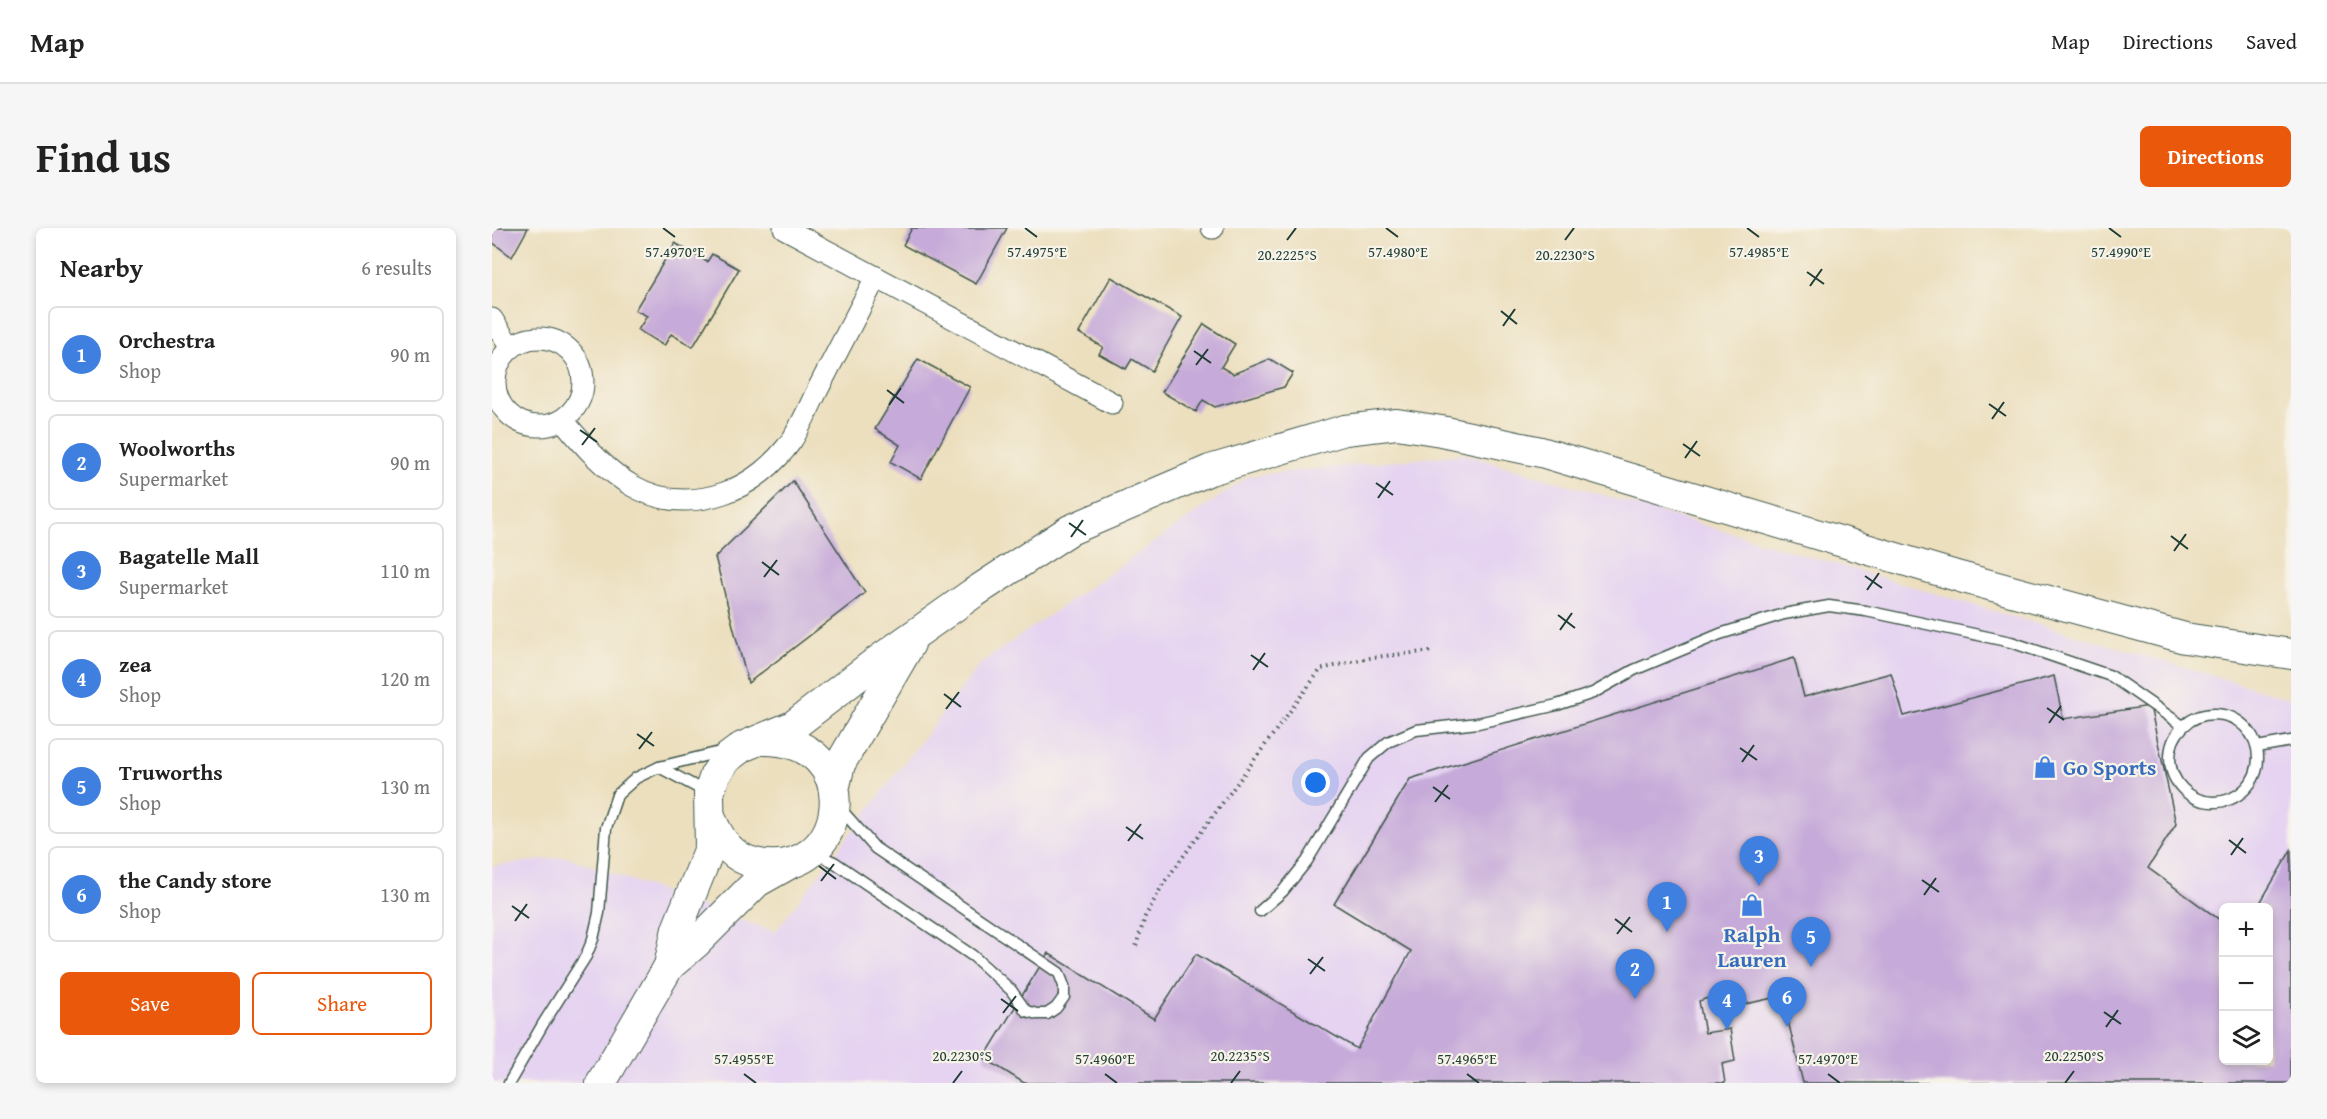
<!DOCTYPE html>
<html lang="en">
<head>
<meta charset="utf-8">
<style>
	:root { --surface:#fff; --page:#f6f6f6; --text:#222; --muted:#767676; --line:#e0e0e0; --accent:#ea580c }
	body { margin:0; font-family:"Gentium Book Plus",serif; background:var(--page); color:var(--text) }
	.controls { position:absolute; right:18px; bottom:18px; display:grid; overflow:hidden; border-radius:9px; box-shadow:0 3px 9px #0003 }
	.controls button { width:54px; height:54px; display:grid; place-items:center; padding:0; border:0; border-bottom:2px solid var(--line); background:var(--surface); color:var(--text); font:30px sans-serif }
	.you { position:absolute; left:824px; top:555px; width:21px; height:21px; margin:-15px; border:4px solid #fff; border-radius:50%; background:#1a73e8; box-shadow:0 0 0 9px #1a73e833 }
	.badge { display:grid; place-items:center; width:39px; height:39px; border-radius:50%; background:var(--accent); color:#fff; font-size:20px; font-weight:700 }
	.pin { position:absolute; translate:-50% -50px; filter:drop-shadow(0 2px 3px #0008) }
	.pin::after { content:''; position:absolute; top:32px; width:21px; height:18px; background:inherit; clip-path:polygon(0 0,100% 0,50% 100%) }
	.list { margin:0; padding:0; list-style:none }
	h2 { display:flex; justify-content:space-between; align-items:center; height:78px; margin:0; padding:0 24px; font-size:26px }
	h2 small { font-size:20px; font-weight:400; color:var(--muted) }
	.list li { display:grid; grid-template-columns:39px 1fr auto; gap:18px; align-items:center; box-sizing:border-box; height:96px; margin:0 12px 12px; padding:0 12px; border:2px solid var(--line); border-radius:9px }
	.list b { display:block; font-size:22px; white-space:nowrap }
	.list p { margin:0; font-size:20px; white-space:nowrap; color:var(--muted) }
	.list em { font-size:20px; font-style:normal; color:var(--muted) }
	.actions { display:flex; gap:12px; padding:18px 24px }
	.actions a { flex:1; padding:14px 0; border:2px solid var(--accent); border-radius:9px; text-align:center; font-size:21px; color:var(--accent) }
	.actions .main { background:var(--accent); color:#fff }
	.icon { flex:none; width:33px; height:33px; fill:none; stroke:currentColor; stroke-width:2; stroke-linecap:round; stroke-linejoin:round }
	.map { position:relative; flex:none; width:1799px; height:855px; overflow:hidden; border-radius:9px }
	header { display:flex; align-items:center; gap:36px; box-sizing:border-box; height:84px; padding:0 30px; background:var(--surface); border-bottom:2px solid var(--line) }
	header strong { font-size:28px }
	nav { display:flex; gap:33px; margin-inline-start:auto; font-size:21px }
	.intro { display:flex; align-items:center; justify-content:space-between; box-sizing:border-box; height:144px; padding:0 36px }
	h1 { margin:0; font-size:42px }
	.button { padding:15px 27px; border-radius:9px; background:var(--accent); color:#fff; font-size:21px; font-weight:700 }
	main { display:flex; gap:36px; padding:0 36px }
	aside { flex:1; background:var(--surface); border-radius:9px; box-shadow:0 3px 9px #0003 }
	.map>svg:first-child { display:block }
</style>
</head>
<body>
<header>
<strong>Map</strong>
<nav><a>Map</a><a>Directions</a><a>Saved</a></nav>
</header>
<div class="intro"><h1>Find us</h1><a class="button">Directions</a></div>
<main>
<aside>
<h2>Nearby<small>6 results</small></h2>
<ul class="list">
<li><span class="badge" style="background:#3f7fe0">1</span><div><b>Orchestra</b><p>Shop</p></div><em>90 m</em></li>
<li><span class="badge" style="background:#3f7fe0">2</span><div><b>Woolworths</b><p>Supermarket</p></div><em>90 m</em></li>
<li><span class="badge" style="background:#3f7fe0">3</span><div><b>Bagatelle Mall</b><p>Supermarket</p></div><em>110 m</em></li>
<li><span class="badge" style="background:#3f7fe0">4</span><div><b>zea</b><p>Shop</p></div><em>120 m</em></li>
<li><span class="badge" style="background:#3f7fe0">5</span><div><b>Truworths</b><p>Shop</p></div><em>130 m</em></li>
<li><span class="badge" style="background:#3f7fe0">6</span><div><b>the Candy store</b><p>Shop</p></div><em>130 m</em></li>
</ul>
<div class="actions"><a class="main">Save</a><a>Share</a></div>
</aside>
<div class="map">
<svg width="1799" height="855" viewBox="0 0 1799 855">
	<rect width="100%" height="100%" fill="#f7f3e8"/>
	<filter id="ink" filterUnits="userSpaceOnUse"><feTurbulence type="fractalNoise" baseFrequency=".0167" numOctaves="2"/><feDisplacementMap in="SourceGraphic" scale="12" xChannelSelector="R" yChannelSelector="G"/><feConvolveMatrix kernelMatrix="1 2 1 2 8 2 1 2 1" color-interpolation-filters="sRGB"/></filter>
	<filter id="wash" filterUnits="userSpaceOnUse"><feTurbulence type="fractalNoise" baseFrequency=".008" numOctaves="4" result="noise"/><feDisplacementMap in="SourceGraphic" scale="24" xChannelSelector="R" yChannelSelector="G"/><feGaussianBlur stdDeviation="1.35" result="paint"/><feColorMatrix in="noise" values="0 0 0 0 0 0 0 0 0 0 0 0 0 0 0 0 0 1.4 0 .05"/><feComposite in="paint" operator="in"/></filter>
	<g filter="url(#wash)">
		<rect width="100%" height="100%" fill="#ecdfbe"/>
		<path fill="#e5d3f1" fill-rule="evenodd" d="M972 226 1799 471V855H0V638L75 629 283 704 489 435 757 248ZM1732 680H1776V832H1732Z"/>
		<g id="blocks">
			<g fill="#c6aad9">
				<path d="M0 0H36L20 29 0 14Z"/>
				<path d="M420 0H515L484 56 411 17Z"/>
				<path d="M183 15 215 34 220 26 247 41 201 119 179 106 172 118 146 102 155 88 143 82Z"/>
				<path d="M619 49 690 89 660 143 640 131 634 141 607 126 611 119 587 105Z"/>
				<path d="M712 96 743 116 729 139 741 146 778 131 801 145 792 159 723 179 711 172 704 184 670 164Z"/>
				<path d="M426 131 478 159 429 251 399 234 408 217 383 201Z"/>
				<path d="M301 253 373 365 256 455 223 329Z"/>
				<path d="M1302 430 1312 469 1399 445 1412 488 1562 448 1571 491 1658 478 1684 596 1656 640 1732 695V832H1776V680H1765L1799 622V855H1311L1290 768 1231 781 1225 767 1207 773 1213 805 1238 801 1243 833 1230 836 1233 855H532L492 830 556 725 662 791 704 726 865 821 919 723 842 676 918 551Z"/>
			</g>
		</g>
	</g>
	<g filter="url(#ink)">
		<use href="#blocks" fill-opacity="0" stroke="#3e5549" stroke-width="1.5"/>
		<g fill="none" stroke-linecap="round" stroke-linejoin="round">
			<g stroke="#3e5549" stroke-width="13">
				<g id="lane">
					<circle cx="1722" cy="530" r="44"/>
					<path d="M1765 519 1799 513"/>
					<path d="M167 539 214 564"/>
					<path d="M322 625 342 634 481 728 519 762 534 783 545 786H555L564 780 572 769V758L567 745 383 620 347 579"/>
					<path d="M768 683 791 663 815 633 877 530 896 514 924 502 986 495 1065 477 1101 465 1142 442 1228 406 1292 386 1337 378 1374 383 1519 414 1619 448 1691 498"/>
					<path d="M17 855 51 796 94 728 101 711 107 685 114 600 125 567 144 550 167 539 232 523"/>
				</g>
			</g>
			<g stroke="#3e5549" stroke-width="23">
				<g id="street">
					<path d="M292 0 620 175"/>
					<path d="M720 0H721"/>
					<path d="M0 91 19 120"/>
					<circle cx="47" cy="154" r="44"/>
					<path d="M71 192C113 245 160 290 232 265 259 256 283 236 300 212 310 196 318 177 327 159 346 123 365 86 384 49"/>
				</g>
			</g>
			<g stroke="#3e5549" stroke-width="32">
				<g id="secondary">
					<path d="M342 562 348 536 418 416"/>
					<path d="M218 588C226 610 239 630 263 635 357 657 379 508 268 512"/>
					<path d="M177 738 205 714 265 654 297 636"/>
					<path d="M109 855 177 738 185 701 218 620 217 565 223 547 234 531 250 519 301 498 384 434 480 366 578 302 718 242 853 202 905 196 949 203 1049 224 1468 349 1693 410 1799 426"/>
				</g>
			</g>
			<path stroke="#3e5549" stroke-width="4" stroke-dasharray="1.5 4.5" stroke-linecap="butt" d="M644 718 653 689 671 656 829 441 882 429 941 423"/>
			<use href="#lane" stroke="#fff" stroke-width="10"/>
			<use href="#street" stroke="#fff" stroke-width="21"/>
			<use href="#secondary" stroke="#fff" stroke-width="30"/>
		</g>
	</g>
	<path fill="none" stroke="#1f3d34" stroke-width="2" d="M171 0 183 9M533 0 545 9M894 0 906 9M1255 0 1267 9M1617 0 1629 9M795 12 804 0M1073 12 1082 0M1315 44 1332 56M1318 58 1330 41M1009 83 1025 96M1011 98 1023 81M702 123 719 135M704 137 716 121M395 162 412 175M1497 176 1514 188M397 177 409 160M1500 191 1512 174M88 202 105 214M1191 216 1208 228M90 217 103 200M1193 230 1205 213M884 255 901 267M886 270 898 253M577 295 594 307M1679 308 1696 321M579 309 591 292M1682 323 1694 306M270 334 287 347M1373 348 1390 360M272 349 285 332M1375 362 1387 345M1066 387 1083 400M1068 402 1080 385M759 427 776 439M761 442 773 425M452 466 469 479M1555 480 1572 492M454 481 467 464M1557 495 1569 478M145 506 162 518M1248 520 1265 532M147 521 160 504M1250 534 1262 517M941 559 958 571M943 574 956 557M634 599 651 611M1737 612 1754 625M636 613 649 596M1739 627 1751 610M327 638 344 651M1430 652 1447 664M329 653 342 636M1432 667 1444 650M20 678 37 690M1123 691 1140 704M23 693 35 676M1125 706 1138 689M816 731 833 743M818 746 831 729M509 771 526 783M1612 784 1629 796M511 785 524 768M1614 799 1626 782M252 846 264 855M613 846 625 855M975 846 987 855M1336 846 1348 855M461 855 470 843M739 855 748 843M1573 855 1582 843"/>
	<defs>
		<g id="shop-bare" transform="scale(1.8)"><path d="M-5-2.5h2.3a2.7 3.5 0 0 1 5.4 0H5L5.5 6h-11ZM-1.5-2.5h3a1.5 2.3 0 0 0-3 0Z" fill="#3f7fe0" stroke="#f7f3e8" stroke-width="2.5" paint-order="stroke"/></g>
	</defs>
	<g fill-rule="evenodd">
		<use href="#shop-bare" x="1553" y="539"/>
		<use href="#shop-bare" x="1260" y="677"/>
	</g>
	<g text-anchor="middle" dominant-baseline="central" stroke-width="4.5" stroke-linejoin="round" paint-order="stroke">
		<g font-size="22" font-weight="bold" fill="#366cbe" stroke="#f7f3e8" text-anchor="start">
			<text x="1571" y="539">Go Sports</text>
			<text x="1260" y="706" text-anchor="middle">Ralph<tspan x="1260" dy="25">Lauren</tspan></text>
		</g>
	</g>
	<g font-size="15" text-anchor="middle" fill="#1f3d34" stroke="#f7f3e8" stroke-width="4.5" stroke-linejoin="round" paint-order="stroke">
		<text x="1629" y="29">57.4990°E</text>
		<text x="183" y="29">57.4970°E</text>
		<text x="545" y="29">57.4975°E</text>
		<text x="906" y="29">57.4980°E</text>
		<text x="1267" y="29">57.4985°E</text>
		<text x="795" y="32">20.2225°S</text>
		<text x="1073" y="32">20.2230°S</text>
		<text x="470" y="833">20.2230°S</text>
		<text x="748" y="833">20.2235°S</text>
		<text x="1582" y="833">20.2250°S</text>
		<text x="252" y="836">57.4955°E</text>
		<text x="613" y="836">57.4960°E</text>
		<text x="975" y="836">57.4965°E</text>
		<text x="1336" y="836">57.4970°E</text>
	</g>
</svg>
<div class="controls">
<button>+</button>
<button>−</button>
<button><svg class="icon" aria-label="layers" viewBox="0 0 24 24"><path d="M12 4l9 5-9 5-9-5zM3 14l9 5 9-5"/></svg></button>
</div>
<div class="you"></div>
<div class="pin badge" style="left:1175px;top:704px;background:#3f7fe0">1</div>
<div class="pin badge" style="left:1143px;top:771px;background:#3f7fe0">2</div>
<div class="pin badge" style="left:1267px;top:658px;background:#3f7fe0">3</div>
<div class="pin badge" style="left:1235px;top:802px;background:#3f7fe0">4</div>
<div class="pin badge" style="left:1319px;top:739px;background:#3f7fe0">5</div>
<div class="pin badge" style="left:1295px;top:799px;background:#3f7fe0">6</div>
</div>
</main>
</body>
</html>
